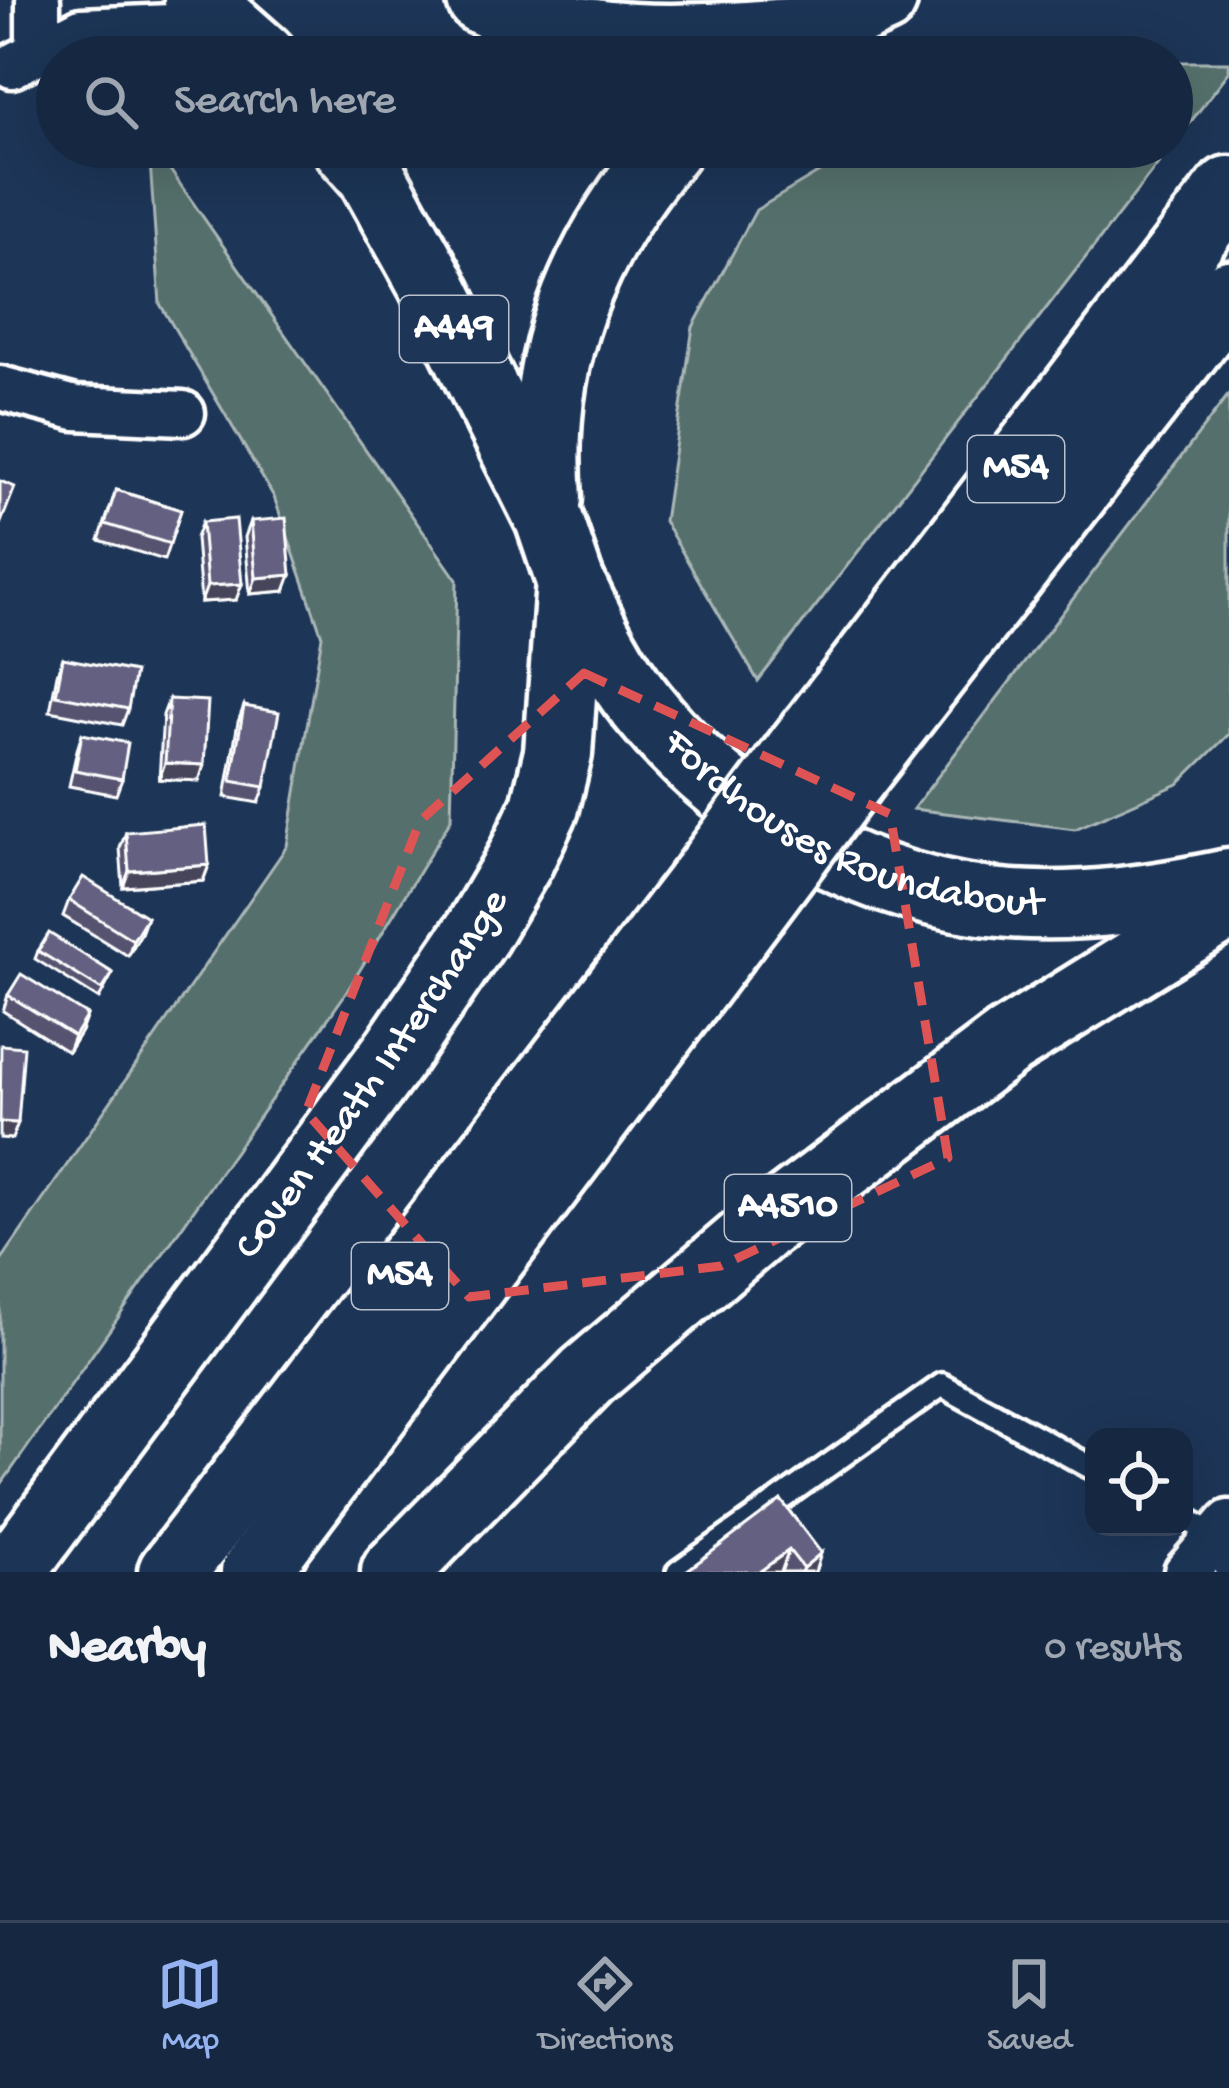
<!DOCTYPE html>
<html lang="en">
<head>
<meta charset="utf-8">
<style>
	:root { --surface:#162841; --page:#23344c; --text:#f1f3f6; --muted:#9ea6b1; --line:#35445a; --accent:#95b2f1 }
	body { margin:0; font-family:"Gochi Hand",sans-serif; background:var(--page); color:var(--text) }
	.controls { position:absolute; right:36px; bottom:36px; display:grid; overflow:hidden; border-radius:24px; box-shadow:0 12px 48px #0002 }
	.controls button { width:108px; height:108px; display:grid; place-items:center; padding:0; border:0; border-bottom:3px solid var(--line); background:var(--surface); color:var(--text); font:60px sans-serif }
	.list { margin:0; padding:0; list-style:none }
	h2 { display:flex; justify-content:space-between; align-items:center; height:156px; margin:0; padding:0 48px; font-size:51px }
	h2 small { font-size:39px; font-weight:400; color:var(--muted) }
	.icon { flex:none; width:66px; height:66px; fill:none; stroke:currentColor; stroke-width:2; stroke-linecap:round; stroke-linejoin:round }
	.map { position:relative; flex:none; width:1229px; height:1572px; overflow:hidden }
	.search { position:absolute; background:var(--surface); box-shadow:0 12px 48px #0002; left:36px; right:36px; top:36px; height:132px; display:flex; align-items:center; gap:30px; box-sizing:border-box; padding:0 42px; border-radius:66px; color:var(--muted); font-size:45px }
	.sheet { height:348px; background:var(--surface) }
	nav { display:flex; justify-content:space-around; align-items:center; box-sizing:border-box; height:168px; border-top:3px solid var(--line); background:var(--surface); font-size:33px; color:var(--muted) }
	nav a { display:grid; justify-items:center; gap:6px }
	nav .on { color:var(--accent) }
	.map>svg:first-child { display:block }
</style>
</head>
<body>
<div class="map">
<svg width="1229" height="1572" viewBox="0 0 1229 1572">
	<rect width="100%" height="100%" fill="#1d3557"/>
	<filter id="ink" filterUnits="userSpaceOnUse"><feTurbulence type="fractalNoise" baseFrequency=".00833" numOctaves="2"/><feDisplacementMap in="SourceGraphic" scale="24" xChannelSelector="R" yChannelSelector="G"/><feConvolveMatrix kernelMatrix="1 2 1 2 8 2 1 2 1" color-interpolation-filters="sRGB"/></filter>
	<g filter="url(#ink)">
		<g fill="#556f6c" stroke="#aab7b6" stroke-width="3">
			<path d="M1172 62H1229V72L1172 146Z"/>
			<path d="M149 147H154L457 580 451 819 346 993 0 1486V1262L287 846 322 636 274 497 160 304Z"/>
			<path d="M861 147H1171L758 681 664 521 693 327 756 210Z"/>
			<path d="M1229 394V734L1178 784 1075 829 913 809Z"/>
		</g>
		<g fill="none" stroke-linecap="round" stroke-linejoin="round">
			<g stroke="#fff" stroke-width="30">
				<g id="lane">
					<path d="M1184 1518 1217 1536 1226 1572"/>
					<path d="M678 1572 942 1385 1094 1469"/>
				</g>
			</g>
			<g stroke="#fff" stroke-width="51">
				<g id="street">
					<path d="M38 36V0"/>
					<path d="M12 66 81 30 171 26 231 50"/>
					<path d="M0 388 75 408 183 413"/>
					<path d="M1186 1572 1229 1522"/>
				</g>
			</g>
			<g stroke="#fff" stroke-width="75">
				<g id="highway">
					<path d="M198 0 263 57"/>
					<path d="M481 0C588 52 702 38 816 30"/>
					<path d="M780 55 816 30 883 0"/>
					<path d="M548 498C537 360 580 252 668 147"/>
					<path id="s1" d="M570 581C591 625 612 669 643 707 732 818 869 894 1011 904 1084 909 1158 898 1229 883"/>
					<path d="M802 747 1229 190"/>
					<path d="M851 779 1229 294"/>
					<path id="s2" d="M11 1572 396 1052 477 933 520 860 545 807 558 753 570 581 549 519 431 282 371 174 347 147"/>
					<path d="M172 1572 704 878"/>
					<path d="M255 1572 753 910"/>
					<path d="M395 1572 587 1376 760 1229 1007 1043 1229 905"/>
				</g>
			</g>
			<use href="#lane" stroke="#1d3557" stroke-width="21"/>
			<use href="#street" stroke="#1d3557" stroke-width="42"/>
			<use href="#highway" stroke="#1d3557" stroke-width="66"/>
			<g stroke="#fff" stroke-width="75" stroke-linecap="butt">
				<g id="highway-bridge">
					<path d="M704 878 802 747"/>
					<path d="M753 910 851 779"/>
				</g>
			</g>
			<use href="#highway-bridge" stroke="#1d3557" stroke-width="66"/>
		</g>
		<g fill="#56536f" stroke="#fff" stroke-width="3">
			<path d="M116 490 181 510 164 560 99 540Z"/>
			<path d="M251 521 285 591 250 594 245 537Z"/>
			<path d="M202 522 236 600 201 602 196 538Z"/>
			<path d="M63 658 128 709 122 725 50 711 57 674Z"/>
			<path d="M169 699 204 765 199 781 159 779 163 715Z"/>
			<path d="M244 706 265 787 259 803 225 797 238 722Z"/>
			<path d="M82 734 122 779 116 795 69 786 77 750Z"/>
			<path d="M126 832 209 865 203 881 123 887 120 848Z"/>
			<path d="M69 900 147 917 141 933 128 956 63 916Z"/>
			<path d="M38 951 113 973 99 999 35 959Z"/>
			<path d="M8 995 87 1015 81 1031 68 1052 3 1011Z"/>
			<path d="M781 1500 821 1553 815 1572H685Z"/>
		</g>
		<g fill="#46445a" stroke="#fff" stroke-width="3">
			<path d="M291 575 285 591 250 594 256 578Z"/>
			<path d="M242 584 236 600 201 602 207 586Z"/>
			<path d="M165 763 204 765 199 781 159 779Z"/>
			<path d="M209 865 203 881 123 887 129 871Z"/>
			<path d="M147 917 141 933 128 956 133 940Z"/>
			<path d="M87 1015 81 1031 68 1052 74 1036Z"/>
			<path d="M0 1122 18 1123 12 1139 0 1138Z"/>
			<path d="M789 1550 781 1572H759Z"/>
			<path d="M821 1553 815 1572H801L803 1568Z"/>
		</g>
		<g fill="#646181" stroke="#fff" stroke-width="3">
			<path d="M0 481 15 487 0 525Z"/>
			<path d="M116 490 181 510 170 544 105 524Z"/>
			<path d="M286 518 291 575 256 578 251 521Z"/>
			<path d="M236 519 242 584 207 586 202 522Z"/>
			<path d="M63 658 135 672 128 709 56 695Z"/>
			<path d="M169 699 208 701 204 765 165 763Z"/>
			<path d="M244 706 279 712 265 787 231 781Z"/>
			<path d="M82 734 128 743 122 779 75 770Z"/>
			<path d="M206 825 209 865 129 871 126 832Z"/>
			<path d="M83 877 147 917 133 940 69 900Z"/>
			<path d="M49 933 113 973 102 990 38 951Z"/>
			<path d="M21 974 87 1015 74 1036 8 995Z"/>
			<path d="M1 1045 24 1047 18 1123 0 1122Z"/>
			<path d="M781 1500 821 1553 803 1568 789 1550 759 1572H685Z"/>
		</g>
	</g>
	<path fill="none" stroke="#de5353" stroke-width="9" stroke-dasharray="24 15" stroke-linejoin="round" d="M584 673 890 814 948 1158 721 1266 469 1297 306 1112 420 821Z"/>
	<g text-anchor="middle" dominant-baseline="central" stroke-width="12" stroke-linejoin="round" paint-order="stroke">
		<g fill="#1d3557" stroke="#bbc2cd" stroke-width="3">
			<rect x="400" y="296" width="108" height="66" rx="9"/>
			<rect x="968" y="436" width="96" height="66" rx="9"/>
			<rect x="725" y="1175" width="126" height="66" rx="9"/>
			<rect x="352" y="1243" width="96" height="66" rx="9"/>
		</g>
		<g font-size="39" font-weight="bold" fill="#fff">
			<text x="454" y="329">A449</text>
			<text x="1016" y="469">M54</text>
			<text x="788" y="1208">A4510</text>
			<text x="400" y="1276">M54</text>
		</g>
		<g font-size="42" fill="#fff" stroke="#1d3557">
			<text stroke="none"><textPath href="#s1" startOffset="396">Fordhouses Roundabout</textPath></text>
			<text stroke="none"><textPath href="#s2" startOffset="615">Coven Heath Interchange</textPath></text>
		</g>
	</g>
</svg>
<div class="controls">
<button><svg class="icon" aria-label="locate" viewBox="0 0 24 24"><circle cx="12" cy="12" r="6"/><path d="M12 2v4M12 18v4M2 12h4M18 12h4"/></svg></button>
</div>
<div class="search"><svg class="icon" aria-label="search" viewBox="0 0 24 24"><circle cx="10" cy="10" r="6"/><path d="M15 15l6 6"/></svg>Search here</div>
</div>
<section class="sheet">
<h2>Nearby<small>0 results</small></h2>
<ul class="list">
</ul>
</section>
<nav>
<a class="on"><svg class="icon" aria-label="map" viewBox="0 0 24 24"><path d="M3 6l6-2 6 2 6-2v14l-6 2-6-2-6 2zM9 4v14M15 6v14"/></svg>Map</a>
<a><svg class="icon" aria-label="directions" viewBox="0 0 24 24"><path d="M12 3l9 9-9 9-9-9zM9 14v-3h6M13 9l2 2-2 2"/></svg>Directions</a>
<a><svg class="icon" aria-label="saved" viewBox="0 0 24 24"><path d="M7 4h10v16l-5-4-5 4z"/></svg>Saved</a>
</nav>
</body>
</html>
